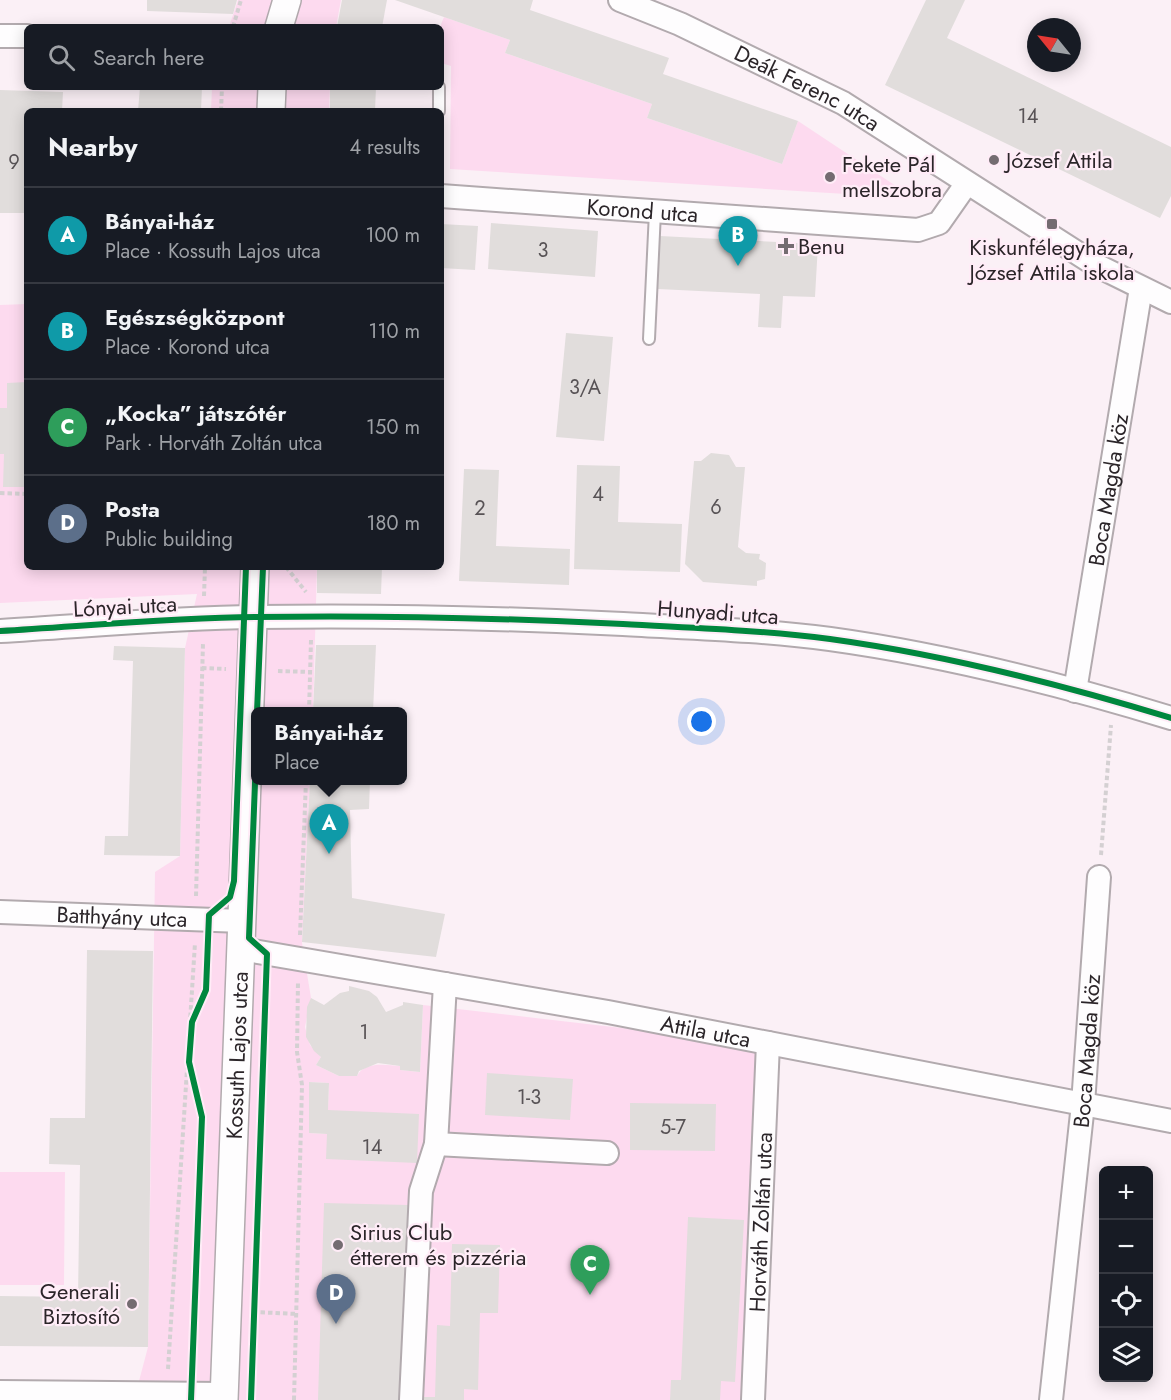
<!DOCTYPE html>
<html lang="en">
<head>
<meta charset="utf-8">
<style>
	:root { --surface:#171b24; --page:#242831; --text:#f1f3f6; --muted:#9ea1a6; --line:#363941; --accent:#1a73e8 }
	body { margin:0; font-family:Jost,sans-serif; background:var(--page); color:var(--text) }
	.controls { position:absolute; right:18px; bottom:18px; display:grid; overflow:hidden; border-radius:9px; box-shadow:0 3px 15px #0003 }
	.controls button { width:54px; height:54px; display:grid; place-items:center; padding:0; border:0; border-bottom:2px solid var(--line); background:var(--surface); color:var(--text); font:30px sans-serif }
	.compass { position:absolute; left:1027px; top:18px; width:54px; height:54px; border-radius:50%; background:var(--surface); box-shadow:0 3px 15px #0003; rotate:300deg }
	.you { position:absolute; left:702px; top:722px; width:21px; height:21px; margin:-15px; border:4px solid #fff; border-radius:50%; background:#1a73e8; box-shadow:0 0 0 9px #1a73e833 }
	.badge { display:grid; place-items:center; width:39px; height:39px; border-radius:50%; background:var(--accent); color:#fff; font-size:20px; font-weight:700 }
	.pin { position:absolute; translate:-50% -50px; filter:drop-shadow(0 2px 3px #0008) }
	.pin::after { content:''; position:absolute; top:32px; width:21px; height:18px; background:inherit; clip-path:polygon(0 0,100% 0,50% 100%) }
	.popup { position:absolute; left:251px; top:707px; width:156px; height:78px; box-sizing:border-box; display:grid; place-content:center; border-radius:9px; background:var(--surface); filter:drop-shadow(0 2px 4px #0005); font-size:20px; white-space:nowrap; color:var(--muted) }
	.popup b { font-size:22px; color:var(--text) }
	.popup::after { content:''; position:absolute; left:50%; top:100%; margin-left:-12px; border:12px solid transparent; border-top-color:var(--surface) }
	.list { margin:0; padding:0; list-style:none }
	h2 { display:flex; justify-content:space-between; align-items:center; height:78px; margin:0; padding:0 24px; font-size:26px }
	h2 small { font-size:20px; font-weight:400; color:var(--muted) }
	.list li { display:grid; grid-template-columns:39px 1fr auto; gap:18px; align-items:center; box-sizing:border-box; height:96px; padding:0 24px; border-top:2px solid var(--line) }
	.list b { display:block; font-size:22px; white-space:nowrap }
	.list p { margin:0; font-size:20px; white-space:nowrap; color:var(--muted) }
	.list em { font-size:20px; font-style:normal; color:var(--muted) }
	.icon { flex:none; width:33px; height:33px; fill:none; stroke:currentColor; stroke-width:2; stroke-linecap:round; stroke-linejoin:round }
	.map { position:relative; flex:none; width:1171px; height:1400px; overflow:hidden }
	.search { position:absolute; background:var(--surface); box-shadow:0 3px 15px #0003; left:24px; top:24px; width:420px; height:66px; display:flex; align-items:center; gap:15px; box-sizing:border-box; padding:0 21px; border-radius:9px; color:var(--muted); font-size:22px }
	.panel { position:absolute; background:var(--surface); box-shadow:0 3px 15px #0003; left:24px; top:108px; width:420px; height:462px; border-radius:9px }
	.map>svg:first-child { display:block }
</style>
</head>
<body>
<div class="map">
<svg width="1171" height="1400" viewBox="0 0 1171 1400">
	<rect width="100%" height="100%" fill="#fbf0f6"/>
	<g fill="#fddaef" fill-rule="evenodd">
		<path d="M238 0H341L336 27H229Z"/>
		<path d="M444 17 510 40 505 53 652 104 647 118 782 164 798 121 899 188 893 197 450 169 451 66 441 63 440 27Z"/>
		<path d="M212 87H330L329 111H211Z"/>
		<path d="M27 304V567H317L313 711 256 712V780L310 781 302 943 311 998 305 1027 310 1045 321 1057 316 1065 339 1076H357C365 1061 386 1065 400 1066V1070L420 1072 423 1005 769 1045 762 1400H134L148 1347 155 872 180 856 185 648 197 594 0 603V305ZM309 1082 329 1083 327 1134 309 1133Z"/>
		<path d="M0 1172H65L64 1285H0Z"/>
	</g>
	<g fill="#e1dddc">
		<path d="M147 0H237L233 14 147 11Z"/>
		<path d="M342 0H387L382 27H337Z"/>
		<path d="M395 0H533L530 10 669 58 663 74 798 121 782 164 647 118 652 104 505 53 510 40Z"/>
		<path d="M926 0H965L947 38 1171 147V196L1160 218 885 85Z"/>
		<path d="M140 87H202L201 111H138Z"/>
		<path d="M330 87H376L375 111H330Z"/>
		<path d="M0 90 63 92 62 111H27V213H0Z"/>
		<path d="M491 223 598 231 595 277 488 269Z"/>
		<path d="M441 224 478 226 475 270 441 268Z"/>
		<path d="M660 236 818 244 815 297 783 296 781 328 758 327 760 294 658 289Z"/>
		<path d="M566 333 613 337 604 441 556 437Z"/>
		<path d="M27 382V487H3L4 454H0V408H7V383Z"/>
		<path d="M711 453 729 455 736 467H745L738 547 746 553 760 554 759 559 766 563 765 579 757 581V586L703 582 685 564 694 461H701Z"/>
		<path d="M577 465 620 466 618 522 682 524 680 572 574 569Z"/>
		<path d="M464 469 499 470 496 546 570 549 569 585 459 581Z"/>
		<path d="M317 567H382L381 594 317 593Z"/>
		<path d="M316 645H376L373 712H313Z"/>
		<path d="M114 646 185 648 180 856 104 855 105 836H128L133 661 113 660Z"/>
		<path d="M310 780H370L369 809 350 810 352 898 445 914 436 957 302 942Z"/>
		<path d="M87 950 153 951 148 1347 0 1346V1296L78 1297 80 1165 49 1164 50 1118H85Z"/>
		<path d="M349 986 369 991 377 997 386 1012 403 1005V1002L423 1005 420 1072 400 1070V1066L378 1063 359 1071 357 1076H339L316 1065 321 1057 314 1051 306 1037 307 1007 311 998 324 1005 340 993 349 991Z"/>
		<path d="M487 1073 573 1079 570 1120 485 1115Z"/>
		<path d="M309 1082 329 1083 328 1110 419 1114 417 1163 326 1159 327 1134 309 1133Z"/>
		<path d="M630 1103 716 1104 715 1151 630 1150Z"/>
		<path d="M324 1203 408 1205 401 1400H318Z"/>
		<path d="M688 1217 744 1220 735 1382 721 1381 720 1400H670L671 1380H681Z"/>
		<path d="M452 1244 500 1245 498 1313H480L478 1390 464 1389V1400H419V1397H435L437 1325 450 1326Z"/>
	</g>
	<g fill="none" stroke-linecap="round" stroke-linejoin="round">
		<g stroke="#b2aaae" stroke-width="14">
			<g id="service">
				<path d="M439 111V87"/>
				<path d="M649 339 655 212"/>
			</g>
		</g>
		<g stroke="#b2aaae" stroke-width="26">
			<g id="minor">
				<path id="s1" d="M620 0 680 24 843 103 1096 265 1171 302"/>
				<path d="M0 36H27"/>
				<path id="s2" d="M441 196 918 230 939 223 967 183"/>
				<path d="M0 631C85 626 170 618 255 617 378 615 500 618 623 624 692 628 761 630 830 639 946 655 1060 684 1171 718"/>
				<path id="s3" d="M1075 691 1141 288"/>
				<path id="s4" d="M0 912 242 921"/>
				<path id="s5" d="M241 949 608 1012 1171 1121"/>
				<path d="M436 1144 607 1153"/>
				<path d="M0 1392 224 1394"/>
				<path d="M411 1400 421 1191 436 1144 445 984"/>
				<path id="s6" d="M753 1400 768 1043"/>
				<path id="s7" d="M1051 1400 1083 1104 1099 877"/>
			</g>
		</g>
		<g stroke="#b2aaae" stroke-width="30">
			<g id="tertiary">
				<path d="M279 27 287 0"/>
				<path d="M271 111 272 87"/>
				<path id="s8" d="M224 1400 255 567"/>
			</g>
		</g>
		<g stroke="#d4d0d2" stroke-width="4" stroke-dasharray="4.5 3" stroke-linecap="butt">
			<path d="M233 27 241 0"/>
			<path d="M221 111 222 87"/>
			<path d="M0 493 27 494"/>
			<path d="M286 567 306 592"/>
			<path d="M204 596 205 567"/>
			<path d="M202 668 226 669"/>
			<path d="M278 671 310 672"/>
			<path d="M309 712 311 640"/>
			<path d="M1101 855 1111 725"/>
			<path d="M196 896 203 643"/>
			<path d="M300 935 306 780"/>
			<path d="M253 1312 298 1314"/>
			<path d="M168 1369 195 943"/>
			<path d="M294 1400 302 1085 297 1052 298 981"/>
		</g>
		<use href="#service" stroke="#fefdfe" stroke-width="10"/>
		<use href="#minor" stroke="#fefdfe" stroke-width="22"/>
		<use href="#tertiary" stroke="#fefdfe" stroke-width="27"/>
		<g stroke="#ffecf7" stroke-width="10">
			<g id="cycleway">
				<path d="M0 631C85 626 170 618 255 617 378 615 500 618 623 624 692 628 761 630 830 639 946 655 1060 684 1171 718"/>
				<path d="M257 712 263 567"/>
				<path d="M191 1400 202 1117 189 1062 192 1022 206 990 209 915 230 897 234 881 246 567"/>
				<path d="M251 1400 267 954 249 938 256 757"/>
			</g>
		</g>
		<use href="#cycleway" stroke="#00873e" stroke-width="6"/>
	</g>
	<g fill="#746c71" stroke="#ffecf7" stroke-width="2">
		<circle cx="994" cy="160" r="6"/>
		<circle cx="830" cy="177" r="6"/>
		<rect x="1046" y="218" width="12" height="12" rx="3"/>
		<path d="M783 237h6v6h6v6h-6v6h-6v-6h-6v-6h6z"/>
		<circle cx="338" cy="1245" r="6"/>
		<circle cx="132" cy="1304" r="6"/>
	</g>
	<g text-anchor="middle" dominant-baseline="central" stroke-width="4.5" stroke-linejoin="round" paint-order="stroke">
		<g font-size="20" fill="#585356">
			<text x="1028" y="116">14</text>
			<text x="14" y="162">9</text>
			<text x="543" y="250">3</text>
			<text x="585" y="387">3/A</text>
			<text x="598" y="494">4</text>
			<text x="716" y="507">6</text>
			<text x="480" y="508">2</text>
			<text x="364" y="1032">1</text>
			<text x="529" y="1097">1-3</text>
			<text x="673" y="1127">5-7</text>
			<text x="372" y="1147">14</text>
		</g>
		<g font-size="22" fill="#2b2529" stroke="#ffecf7">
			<text stroke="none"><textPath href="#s1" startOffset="207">Deák Ferenc utca</textPath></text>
			<text stroke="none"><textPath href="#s2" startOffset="202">Korond utca</textPath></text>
			<text stroke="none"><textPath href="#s3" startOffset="204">Boca Magda köz</textPath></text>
			<text transform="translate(125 606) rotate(-3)">Lónyai utca</text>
			<text transform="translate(718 612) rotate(4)">Hunyadi utca</text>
			<text stroke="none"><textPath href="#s4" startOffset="122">Batthyány utca</textPath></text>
			<text stroke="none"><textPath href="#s5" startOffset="472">Attila utca</textPath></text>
			<text stroke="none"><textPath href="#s7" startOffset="351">Boca Magda köz</textPath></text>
			<text stroke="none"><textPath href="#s8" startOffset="345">Kossuth Lajos utca</textPath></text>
			<text stroke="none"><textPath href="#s6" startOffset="178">Horváth Zoltán utca</textPath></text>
		</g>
		<g font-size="22" fill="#2b2529" stroke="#ffecf7" text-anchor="start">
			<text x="1006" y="160">József Attila</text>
			<text x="842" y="164">Fekete Pál<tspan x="842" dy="25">mellszobra</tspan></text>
			<text x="798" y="246">Benu</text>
			<text x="1052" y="247" text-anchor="middle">Kiskunfélegyháza,<tspan x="1052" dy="25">József Attila iskola</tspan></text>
			<text x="350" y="1232">Sirius Club<tspan x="350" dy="25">étterem és pizzéria</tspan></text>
			<text x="120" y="1291" text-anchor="end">Generali<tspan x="120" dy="25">Biztosító</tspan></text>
		</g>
	</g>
</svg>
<div class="controls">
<button>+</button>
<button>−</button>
<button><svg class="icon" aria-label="locate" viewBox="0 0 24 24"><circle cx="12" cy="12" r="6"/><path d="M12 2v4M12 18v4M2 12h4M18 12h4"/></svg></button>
<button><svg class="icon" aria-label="layers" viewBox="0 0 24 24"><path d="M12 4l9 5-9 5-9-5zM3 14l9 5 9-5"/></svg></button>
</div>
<svg class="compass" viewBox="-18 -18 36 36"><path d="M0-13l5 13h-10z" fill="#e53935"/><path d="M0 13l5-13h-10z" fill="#9ea1a6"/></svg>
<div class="you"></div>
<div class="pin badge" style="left:329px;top:854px;background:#0f9aa8">A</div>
<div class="popup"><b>Bányai-ház</b>Place</div>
<div class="pin badge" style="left:738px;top:266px;background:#0f9aa8">B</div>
<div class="pin badge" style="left:590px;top:1295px;background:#2e9e5b">C</div>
<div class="pin badge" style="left:336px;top:1324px;background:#5c6f8a">D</div>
<div class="search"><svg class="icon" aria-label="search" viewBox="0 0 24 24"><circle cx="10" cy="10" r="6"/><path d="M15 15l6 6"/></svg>Search here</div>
<section class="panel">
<h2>Nearby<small>4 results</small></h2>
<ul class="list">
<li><span class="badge" style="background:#0f9aa8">A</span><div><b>Bányai-ház</b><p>Place · Kossuth Lajos utca</p></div><em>100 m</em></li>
<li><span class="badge" style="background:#0f9aa8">B</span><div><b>Egészségközpont</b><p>Place · Korond utca</p></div><em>110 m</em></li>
<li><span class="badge" style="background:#2e9e5b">C</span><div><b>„Kocka” játszótér</b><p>Park · Horváth Zoltán utca</p></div><em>150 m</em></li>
<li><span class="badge" style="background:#5c6f8a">D</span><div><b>Posta</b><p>Public building</p></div><em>180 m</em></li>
</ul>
</section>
</div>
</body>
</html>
